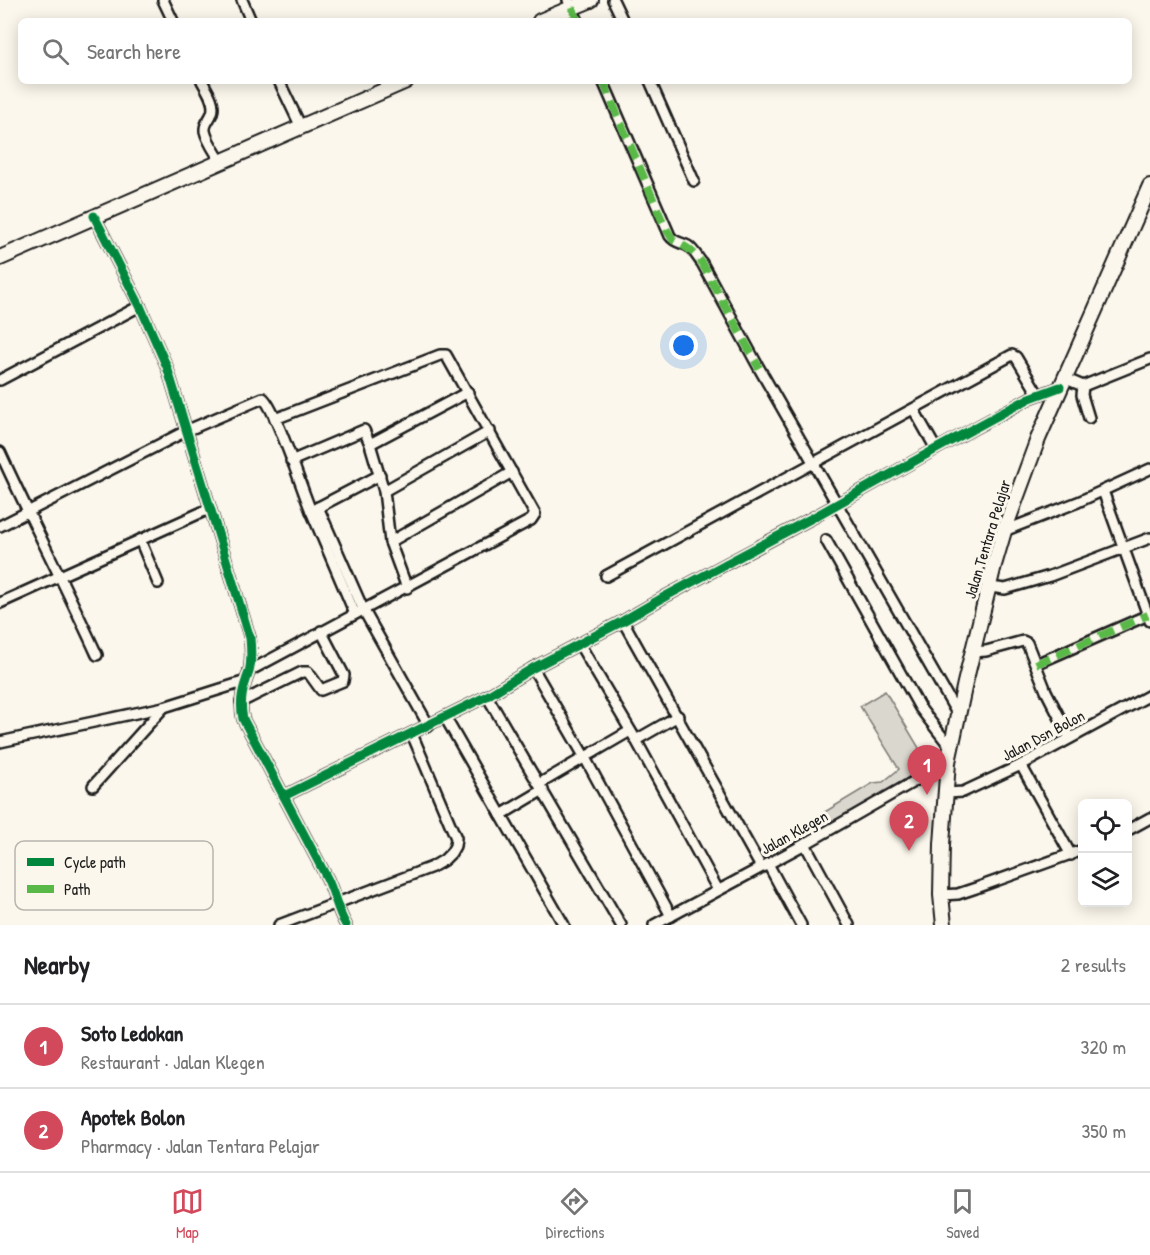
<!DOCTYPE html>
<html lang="en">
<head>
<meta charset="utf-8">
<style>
	:root { --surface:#fff; --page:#f6f6f6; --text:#202124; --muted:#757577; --line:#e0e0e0; --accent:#d1495b }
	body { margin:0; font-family:"Patrick Hand",sans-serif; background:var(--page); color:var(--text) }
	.controls { position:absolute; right:18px; bottom:18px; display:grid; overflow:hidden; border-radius:9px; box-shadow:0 3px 15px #0003 }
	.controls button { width:54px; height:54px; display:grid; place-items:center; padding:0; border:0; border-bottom:2px solid var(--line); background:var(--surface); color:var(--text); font:30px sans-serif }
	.you { position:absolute; left:684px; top:346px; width:21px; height:21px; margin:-15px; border:4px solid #fff; border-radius:50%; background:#1a73e8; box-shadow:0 0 0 9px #1a73e833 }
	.badge { display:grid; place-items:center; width:39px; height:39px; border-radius:50%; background:var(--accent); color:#fff; font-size:20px; font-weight:700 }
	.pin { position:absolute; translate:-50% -50px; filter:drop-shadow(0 2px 3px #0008) }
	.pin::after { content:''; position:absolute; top:32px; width:21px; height:18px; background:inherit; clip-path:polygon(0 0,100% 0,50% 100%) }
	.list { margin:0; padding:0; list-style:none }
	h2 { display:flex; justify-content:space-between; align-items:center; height:78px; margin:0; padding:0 24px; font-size:26px }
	h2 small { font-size:20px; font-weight:400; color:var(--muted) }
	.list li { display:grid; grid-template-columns:39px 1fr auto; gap:18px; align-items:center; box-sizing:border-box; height:84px; padding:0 24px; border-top:2px solid var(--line) }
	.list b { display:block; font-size:22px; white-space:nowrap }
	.list p { margin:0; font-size:20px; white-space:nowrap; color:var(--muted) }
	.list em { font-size:20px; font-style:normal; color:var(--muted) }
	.icon { flex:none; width:33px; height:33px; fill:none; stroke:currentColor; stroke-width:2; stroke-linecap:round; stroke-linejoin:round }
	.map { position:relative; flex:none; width:1150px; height:925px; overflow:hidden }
	.search { position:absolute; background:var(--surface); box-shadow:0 3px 15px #0003; left:18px; right:18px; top:18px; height:66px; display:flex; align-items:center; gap:15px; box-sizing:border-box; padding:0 21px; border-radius:9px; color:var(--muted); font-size:22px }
	.sheet { height:246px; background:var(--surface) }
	nav { display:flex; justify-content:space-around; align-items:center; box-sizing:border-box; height:84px; border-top:2px solid var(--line); background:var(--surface); font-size:16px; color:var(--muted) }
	nav a { display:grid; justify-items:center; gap:3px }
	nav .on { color:var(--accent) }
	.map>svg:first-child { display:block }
</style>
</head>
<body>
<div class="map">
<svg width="1150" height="925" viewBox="0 0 1150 925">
	<rect width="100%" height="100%" fill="#fbf7ec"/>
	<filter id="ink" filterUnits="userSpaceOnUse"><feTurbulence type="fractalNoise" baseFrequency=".0167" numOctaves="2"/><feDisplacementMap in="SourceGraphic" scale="12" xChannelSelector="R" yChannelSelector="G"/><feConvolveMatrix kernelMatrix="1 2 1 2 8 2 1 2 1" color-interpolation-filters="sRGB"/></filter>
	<g filter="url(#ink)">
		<path fill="#dad7ce" stroke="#7b7a75" stroke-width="1.5" d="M885 691 928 763 890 790 839 820H830L801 833 798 828 873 783 883 782 899 769 860 706Z"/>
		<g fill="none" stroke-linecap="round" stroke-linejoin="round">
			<g stroke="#1c1c1c" stroke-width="14">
				<g id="street">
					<path d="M163 0 173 21"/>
					<path d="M242 0 251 21"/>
					<path d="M568 0 578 21"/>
					<path d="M613 0 623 21"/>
					<path d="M202 81C207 90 216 103 212 113 210 120 204 123 205 131 207 141 216 153 221 162"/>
					<path d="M279 81 301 127"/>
					<path d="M603 81 670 236C675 243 681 242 688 246 694 250 697 257 702 263L759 368 958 715"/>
					<path d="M650 81 694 181"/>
					<path d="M94 216 140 306 167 367 250 638C251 649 252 661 249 672 243 688 239 701 243 719L327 878C335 894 337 910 346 925"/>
					<path d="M1064 378 1083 386 1150 359"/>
					<path d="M0 380 140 306"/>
					<path d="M1083 386 1082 395 1089 418"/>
					<path d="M914 410 936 449"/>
					<path d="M490 431 384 491 390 542 512 472"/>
					<path d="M370 444 468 392"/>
					<path d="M0 452C31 520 66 587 97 655"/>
					<path d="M291 461 364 430 370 444 384 491"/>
					<path d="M1103 491 1150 621"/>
					<path d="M318 507 363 609 429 726"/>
					<path d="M0 526 186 431 263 398C276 409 302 490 311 511"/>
					<path d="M1004 531 1078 502 1150 469"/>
					<path d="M140 540 158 583"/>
					<path d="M826 540 920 708 951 748"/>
					<path d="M390 542 407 588"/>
					<path d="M606 576 1012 355 1016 357 1038 394"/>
					<path d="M990 587 1005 589 1050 576 1150 538"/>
					<path d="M0 603 209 509"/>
					<path d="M355 614 311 511 380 475"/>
					<path d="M623 621 761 867"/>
					<path d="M580 645 636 740 718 890"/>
					<path d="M972 652 986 651 1023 641 1027 643 1046 691 1070 738"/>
					<path d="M1036 664 1148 615"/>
					<path d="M533 668 584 756 671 916"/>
					<path d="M249 671 531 520 535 514 446 355H440L275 419"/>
					<path d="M487 696 621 925"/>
					<path d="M241 702 302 672H308L321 690 343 681 344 675 321 631"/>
					<path d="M445 717 564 925"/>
					<path d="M636 740 678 716"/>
					<path d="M0 742 164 707 243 682"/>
					<path d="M1021 765 1071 855"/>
					<path d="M539 784 630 731"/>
					<path d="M93 786 164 707"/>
					<path d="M947 793 963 792 1021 765 1150 695"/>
					<path d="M284 796 487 696 533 668 623 621 666 596 814 517 936 449 1030 398 1060 387"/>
					<path d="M501 815 543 790"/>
					<path d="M1128 830 1150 818"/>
					<path d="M805 844 849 925"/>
					<path d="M768 864 801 925"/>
					<path d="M941 895 958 894 976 888 1082 850"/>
					<path d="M279 925 432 867 444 860 451 853 455 846 456 838 412 734"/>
					<path d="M654 925 805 844 948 762"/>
				</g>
			</g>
			<g stroke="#1c1c1c" stroke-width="18">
				<g id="secondary">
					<path d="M540 21 591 0"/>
					<path d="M0 258 406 81"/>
					<path d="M944 925 941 895 942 844 948 762 965 683 994 565 1004 531 1038 439 1150 186"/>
				</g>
			</g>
			<use href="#street" stroke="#fbf7ec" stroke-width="9"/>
			<use href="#secondary" stroke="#fbf7ec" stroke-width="14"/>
			<g stroke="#58b947" stroke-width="8" stroke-dasharray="15 8" stroke-linecap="butt">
				<path d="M572 7 578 21"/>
				<path d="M603 81 664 225 673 240C688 248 691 249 702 263L759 368"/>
				<path d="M1036 664 1148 615"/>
			</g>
			<g stroke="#fbf7ec" stroke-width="13">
				<g id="cycleway">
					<path d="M94 216 140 306 167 367 250 638C251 649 252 661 249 672 243 688 239 701 243 719L327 878C335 894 337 910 346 925"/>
					<path d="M284 796 487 696 533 668 623 621 666 596 814 517 936 449 1030 398 1060 387"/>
				</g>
			</g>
			<use href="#cycleway" stroke="#00873e" stroke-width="9"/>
		</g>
	</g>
	<g text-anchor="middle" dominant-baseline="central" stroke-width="6" stroke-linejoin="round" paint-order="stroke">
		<g font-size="16" fill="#1c1c1c" stroke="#fbf7ec">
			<text transform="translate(987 539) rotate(-73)">Jalan Tentara Pelajar</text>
			<text transform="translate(1043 735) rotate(-28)">Jalan Dsn Bolon</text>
			<text transform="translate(794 832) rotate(-29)">Jalan Klegen</text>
		</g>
	</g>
	<rect x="15" y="841" width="198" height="69" rx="9" fill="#fbf7ec" stroke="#b8b5ae" stroke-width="1.5"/>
	<rect x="27" y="858" width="27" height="8" fill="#00873e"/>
	<rect x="27" y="885" width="27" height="8" fill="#58b947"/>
	<g font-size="16" fill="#1c1c1c">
		<text x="64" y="868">Cycle path</text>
		<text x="64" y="895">Path</text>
	</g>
</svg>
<div class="controls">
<button><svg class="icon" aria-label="locate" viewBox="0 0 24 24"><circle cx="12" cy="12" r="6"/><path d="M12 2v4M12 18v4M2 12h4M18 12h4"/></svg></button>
<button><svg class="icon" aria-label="layers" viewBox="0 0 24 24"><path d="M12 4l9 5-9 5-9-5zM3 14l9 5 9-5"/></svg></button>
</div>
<div class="you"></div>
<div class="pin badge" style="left:927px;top:795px">1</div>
<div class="pin badge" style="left:909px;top:851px">2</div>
<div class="search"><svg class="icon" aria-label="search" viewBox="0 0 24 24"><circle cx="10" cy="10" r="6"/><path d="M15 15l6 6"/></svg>Search here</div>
</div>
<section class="sheet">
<h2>Nearby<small>2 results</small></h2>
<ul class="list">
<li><span class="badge">1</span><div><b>Soto Ledokan</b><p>Restaurant · Jalan Klegen</p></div><em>320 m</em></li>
<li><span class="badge">2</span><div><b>Apotek Bolon</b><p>Pharmacy · Jalan Tentara Pelajar</p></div><em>350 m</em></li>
</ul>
</section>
<nav>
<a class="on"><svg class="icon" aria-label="map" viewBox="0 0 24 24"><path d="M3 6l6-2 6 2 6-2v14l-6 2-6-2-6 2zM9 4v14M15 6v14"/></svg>Map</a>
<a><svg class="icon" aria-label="directions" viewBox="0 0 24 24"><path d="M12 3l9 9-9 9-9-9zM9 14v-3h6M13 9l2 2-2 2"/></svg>Directions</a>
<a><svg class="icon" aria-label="saved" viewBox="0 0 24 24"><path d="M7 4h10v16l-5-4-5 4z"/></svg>Saved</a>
</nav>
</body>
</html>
